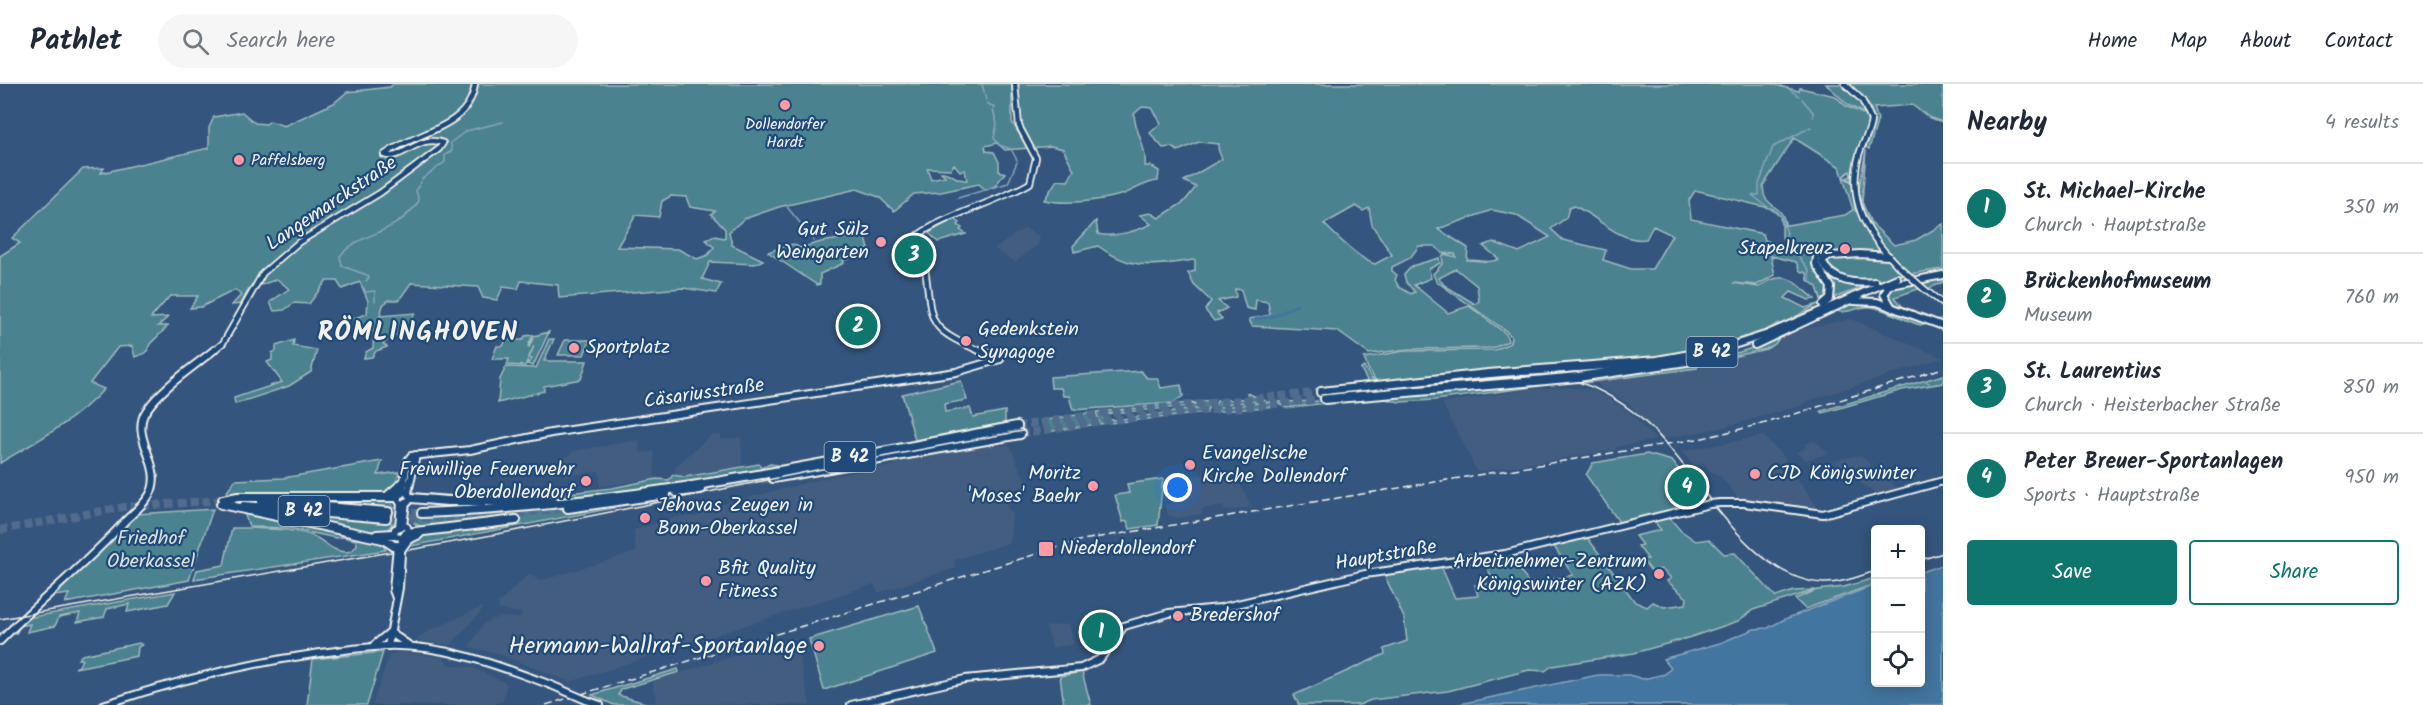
<!DOCTYPE html>
<html lang="en">
<head>
<meta charset="utf-8">
<style>
	:root { --surface:#fff; --page:#f6f6f7; --text:#1f2937; --muted:#747a83; --line:#e0e1e3; --accent:#0f766e }
	body { margin:0; font-family:Kalam,sans-serif; background:var(--page); color:var(--text) }
	.controls { position:absolute; right:18px; bottom:18px; display:grid; overflow:hidden; border-radius:6px; box-shadow:0 3px 15px #0003 }
	.controls button { width:54px; height:54px; display:grid; place-items:center; padding:0; border:0; border-bottom:2px solid var(--line); background:var(--surface); color:var(--text); font:30px sans-serif }
	.you { position:absolute; left:1178px; top:404px; width:21px; height:21px; margin:-15px; border:4px solid #fff; border-radius:50%; background:#1a73e8; box-shadow:0 0 0 9px #1a73e833 }
	.badge { display:grid; place-items:center; width:39px; height:39px; border-radius:50%; background:var(--accent); color:#fff; font-size:20px; font-weight:700 }
	.pin { position:absolute; translate:-50% -50%; border:3px solid #fff; box-shadow:0 2px 6px #0006 }
	.list { margin:0; padding:0; list-style:none }
	h2 { display:flex; justify-content:space-between; align-items:center; height:78px; margin:0; padding:0 24px; font-size:26px }
	h2 small { font-size:20px; font-weight:400; color:var(--muted) }
	.list li { display:grid; grid-template-columns:39px 1fr auto; gap:18px; align-items:center; box-sizing:border-box; height:90px; padding:0 24px; border-top:2px solid var(--line) }
	.list b { display:block; font-size:22px; white-space:nowrap }
	.list p { margin:0; font-size:20px; white-space:nowrap; color:var(--muted) }
	.list em { font-size:20px; font-style:normal; color:var(--muted) }
	.actions { display:flex; gap:12px; padding:18px 24px }
	.actions a { flex:1; padding:14px 0; border:2px solid var(--accent); border-radius:6px; text-align:center; font-size:21px; color:var(--accent) }
	.actions .main { background:var(--accent); color:#fff }
	.icon { flex:none; width:33px; height:33px; fill:none; stroke:currentColor; stroke-width:2; stroke-linecap:round; stroke-linejoin:round }
	.map { position:relative; flex:none; width:1943px; height:621px; overflow:hidden }
	header { display:flex; align-items:center; gap:36px; box-sizing:border-box; height:84px; padding:0 30px; background:var(--surface); border-bottom:2px solid var(--line) }
	header strong { font-size:28px }
	nav { display:flex; gap:33px; margin-inline-start:auto; font-size:21px }
	.search { width:420px; height:54px; background:var(--page); display:flex; align-items:center; gap:15px; box-sizing:border-box; padding:0 21px; border-radius:33px; color:var(--muted); font-size:22px }
	main { display:flex }
	aside { flex:1; background:var(--surface) }
	.map>svg:first-child { display:block }
</style>
</head>
<body>
<header>
<strong>Pathlet</strong>
<div class="search"><svg class="icon" aria-label="search" viewBox="0 0 24 24"><circle cx="10" cy="10" r="6"/><path d="M15 15l6 6"/></svg>Search here</div>
<nav><a>Home</a><a>Map</a><a>About</a><a>Contact</a></nav>
</header>
<main>
<div class="map">
<svg width="1943" height="621" viewBox="0 0 1943 621">
	<rect width="100%" height="100%" fill="#34557d"/>
	<filter id="ink" filterUnits="userSpaceOnUse"><feTurbulence type="fractalNoise" baseFrequency=".0167" numOctaves="2"/><feDisplacementMap in="SourceGraphic" scale="12" xChannelSelector="R" yChannelSelector="G"/><feConvolveMatrix kernelMatrix="1 2 1 2 8 2 1 2 1" color-interpolation-filters="sRGB"/></filter>
	<g filter="url(#ink)">
		<g fill="#425d7f">
			<path d="M1025 144 1041 153 1038 156 1039 160 1015 178 994 165Z"/>
			<path d="M1851 235 1943 274 1808 317 1801 322 1721 344 1662 355 1628 319 1601 304 1596 297 1655 291 1745 271 1775 260 1779 254 1794 247Z"/>
			<path d="M1562 303 1593 306 1612 316 1629 328 1656 356 1615 363 1616 366 1477 388 1442 319 1530 305Z"/>
			<path d="M711 351H721L722 355 741 353 742 382 687 392 674 390 676 382Z"/>
			<path d="M1763 352 1786 375 1784 376 1821 428 1744 416 1738 414 1720 392 1711 388 1704 380 1693 381 1682 367Z"/>
			<path d="M639 356 640 369 654 367 655 394 600 403 599 387 566 392 564 375 573 367Z"/>
			<path d="M997 356 1001 362 1009 360 1029 404 1014 407 1017 417 1006 422 1012 430 1010 459 954 476 956 484 878 509 874 500 570 598 496 569 469 563 484 539 498 533 520 534 522 529 499 526 498 519 530 489 539 497 636 468 634 446 680 432 696 433 714 422 833 392 895 381 897 376Z"/>
			<path d="M1815 357 1829 369 1806 376 1795 368 1807 364 1804 360Z"/>
			<path d="M1860 371 1899 406 1878 412 1832 377Z"/>
			<path d="M1234 388 1252 423 1224 427 1222 422 1201 425 1203 430 1176 434 1168 431 1165 421 1173 419 1168 409 1170 397 1183 392Z"/>
			<path d="M481 523 484 524 451 561 416 556 425 549Z"/>
			<path d="M1068 540 1074 560 1052 564 1046 542Z"/>
			<path d="M795 553 810 621 654 619 657 611 653 608V597Z"/>
			<path d="M397 568 443 573 448 580 473 584 507 599 503 617 490 621H372L389 572Z"/>
		</g>
		<g fill="#4c828f" stroke="#a0babc" stroke-width="1.5" fill-rule="evenodd">
			<path d="M393 0H1012V38L1028 64 1005 66 997 59 985 62 986 67 994 68 999 78V87L1005 89 995 102 986 106 979 100 941 108 914 110 894 127 879 113 857 105 779 123 744 135 729 148 732 161 763 176 755 180 710 178 702 195 721 200 716 209 683 204 559 214 558 201 521 197 518 205 503 203 497 216 483 214 478 203 411 199 399 216H389L383 221 380 232 415 229 405 250 393 252 383 260 387 263 376 267 372 273 364 274 366 268 373 264 374 247 357 251 354 234 367 230 368 217 360 198 342 205 337 197H326L309 220 294 219 284 226 274 227 270 218 289 205 277 195 248 206 241 220 232 221 241 211 235 206 201 223 190 224 198 212H170L151 234 168 233 158 242H168L150 260 146 269 135 273 132 262 118 263 90 299 104 305C75 337 37 357 0 379V172L20 159 12 154 83 85 104 84 101 89 209 64V44L214 33 242 28 255 39 266 40 270 37 284 42 334 19 347 8 390 3ZM954 80 960 87 965 86 967 96C957 98 950 87 941 88L945 92 931 95 927 84 951 85ZM671 112 686 113 690 123 715 127 711 130 725 145V154L714 152 706 156 714 163 708 171 697 175 678 165 617 163 636 131 659 133 662 117Z"/>
			<path d="M1016 0H1771L1799 7 1800 4 1835 12 1846 22 1867 32 1868 43 1857 68 1853 96 1846 94 1851 92 1850 87 1843 93 1852 98 1855 127 1860 129C1854 108 1856 90 1861 69 1859 86 1849 118 1863 130L1859 105 1866 66 1862 118 1871 139 1894 161 1916 156 1943 140V185L1895 192 1822 218 1817 203 1808 196 1807 189 1800 187 1796 178 1771 172 1775 191 1757 201 1733 199 1759 203C1785 184 1794 197 1815 215L1809 216 1791 208 1785 214 1805 224 1818 220 1776 244 1779 239C1721 276 1623 275 1556 281 1494 287 1431 294 1369 300L1361 285 1364 283 1372 295H1375L1368 285 1364 274 1404 267 1495 266 1510 259 1511 252 1506 247 1436 197 1433 190 1443 179 1442 173 1444 170 1456 173 1455 170 1442 169 1435 162H1419L1410 174 1392 183V187L1397 191 1395 196 1399 203 1411 210 1415 208 1406 198 1404 191 1412 182 1439 174 1440 179 1429 185 1431 194 1414 201 1448 229 1469 222 1506 250 1508 257 1493 264 1410 265 1369 270 1337 247 1252 242 1249 235 1270 231 1268 218 1256 216 1255 226 1246 224 1241 206 1235 205 1236 213 1218 217 1227 224 1217 229 1222 235 1214 237 1205 226 1211 217 1194 201 1188 189 1195 187V176C1153 181 1134 188 1098 162L1074 168 1073 162 1096 137 1098 150C1113 154 1137 147 1151 140L1140 131 1151 129 1159 134 1184 118 1196 103 1184 97 1222 75 1218 65 1219 60 1199 58 1178 67 1171 63 1163 64 1150 49 1161 39 1152 24 1142 23 1134 30C1135 48 1147 63 1145 82H1151L1159 87 1158 97C1147 97 1135 106 1124 110 1101 117 1066 121 1044 116L1057 96 1068 97 1074 86 1063 65 1051 62 1031 64C1016 45 1018 23 1016 0ZM1794 54 1840 83 1853 126 1845 131 1782 142V153L1791 167 1765 156 1763 150 1691 135 1689 116 1695 107H1699L1773 125 1780 132 1781 140H1785C1783 123 1771 124 1765 113 1763 109 1764 106 1763 102ZM1356 122 1363 127 1369 124 1372 141 1392 171 1375 180C1362 177 1335 151 1324 140ZM1574 122C1598 132 1619 159 1646 155L1653 142 1672 151 1652 185H1631L1603 176 1606 166 1563 156 1551 145 1566 134 1569 124ZM1492 126 1516 131 1550 153 1519 168 1493 158 1483 162 1499 175C1488 180 1481 176 1467 176L1468 164 1438 145ZM1456 185 1477 202 1479 217 1475 220 1444 201 1439 194Z"/>
			<path d="M1826 0H1844L1865 22 1866 30 1848 21Z"/>
			<path d="M1848 0H1943V38L1930 34 1912 21 1874 24 1878 35 1869 65 1866 63C1880 32 1874 21 1848 0Z"/>
			<path d="M954 134 960 139 958 141 962 144 960 146 966 150 938 158 929 149Z"/>
			<path d="M865 151 869 165 855 167 849 171V175L843 176 844 179 820 190V200L817 201 768 168 793 160 800 164 821 158Z"/>
			<path d="M1943 193V198L1930 204 1918 205 1895 213 1902 222 1924 232C1909 228 1890 226 1887 208L1891 204Z"/>
			<path d="M1870 218 1924 239 1921 241C1904 237 1888 225 1871 223 1859 221 1848 231 1837 227L1852 220Z"/>
			<path d="M549 248 533 282 527 280 532 275 529 274 534 262 525 282 507 281 509 275H492L497 262H503L506 256H523L525 252 533 251 528 262 529 263 534 252Z"/>
			<path d="M1779 254 1775 260 1766 265 1698 281 1697 284 1583 299 1573 295C1642 286 1715 282 1779 254Z"/>
			<path d="M549 255H554L544 277H587L581 295 544 302V307L498 319 500 295 506 283 536 284Z"/>
			<path d="M294 256 293 262 317 266 311 288 289 302 235 320 234 314 282 298 267 278 272 276V269L276 267V262Z"/>
			<path d="M565 256H590L584 271H558Z"/>
			<path d="M1141 287 1147 294H1157L1161 304 1181 301 1183 312 1173 319 1073 326 1069 312H1063L1061 304H1051L1050 293Z"/>
			<path d="M1943 291V299L1902 306 1823 329 1821 327Z"/>
			<path d="M961 297 967 316 944 320 945 328 970 324 973 333 1005 327V339L915 356 902 310Z"/>
			<path d="M1542 299 1540 302 1435 316 1400 318 1375 313 1286 324 1277 318 1327 317Z"/>
			<path d="M1247 309 1266 317 1220 320 1221 323 1269 318 1276 322 1213 328 1217 317 1249 314Z"/>
			<path d="M1211 317 1207 327 1197 320H1191L1199 322 1207 329 1100 340 1096 328ZM1180 323 1197 325 1114 336 1103 335 1102 333 1111 329Z"/>
			<path d="M1094 328 1098 340 1047 348 1041 337Z"/>
			<path d="M1647 370 1672 377 1705 419 1619 438 1586 391 1593 379Z"/>
			<path d="M382 377 378 391 399 388 394 405 385 411H225L235 396 283 394Z"/>
			<path d="M759 380 761 384 770 380 784 382 683 399 564 415H417L416 409 488 414 560 410 612 404 657 395 669 396 673 391 685 393Z"/>
			<path d="M1163 395 1158 441 1130 445 1127 437 1123 438 1115 411 1129 409 1127 400Z"/>
			<path d="M271 416H390L394 424H389L388 426Z"/>
			<path d="M614 422V424L411 462 418 452 516 438 425 445 414 439 418 433 559 424 565 428Z"/>
			<path d="M213 425 189 496 65 519 69 510 54 512 136 430Z"/>
			<path d="M271 428 393 439 385 448 362 446Z"/>
			<path d="M244 429 369 455 382 460 386 466 194 495 197 486 224 481 232 444H252C271 446 294 444 313 452 325 457 332 468 346 468 351 468 354 465 357 461L356 456 343 453 336 454 289 444 252 443 249 442Z"/>
			<path d="M1669 433 1680 446 1696 457 1709 455 1724 470 1735 469 1776 513 1794 507 1815 506 1753 526 1738 537 1691 553 1634 569 1552 582 1545 587 1529 586 1448 607 1371 616 1359 621H1299L1294 611 1385 570 1384 565 1407 557 1404 534 1384 490 1441 482 1455 514 1478 512 1475 501 1495 499 1483 476 1512 473 1529 500 1573 491 1553 461 1587 453 1635 518 1647 523 1653 518 1664 523 1686 520 1687 514 1667 497 1671 494 1661 485 1652 488 1642 475H1648L1638 462 1642 461 1635 452 1661 446 1654 437Z"/>
			<path d="M1875 494V500L1805 525 1795 515 1817 506 1844 503Z"/>
			<path d="M175 508 168 520 127 528 129 520 107 525 104 533 77 538 80 529 59 533 55 542 27 548 30 540 20 542 16 550H12L24 537 32 533Z"/>
			<path d="M919 522 937 569 824 606 809 555Z"/>
			<path d="M139 559 142 561 138 563 137 572 75 584 79 582 82 575H78L82 571Z"/>
			<path d="M383 568 367 621H307L313 575Z"/>
			<path d="M678 585 679 588 622 605 618 611 652 621H614L592 611Z"/>
			<path d="M1082 588 1091 621H1064L1060 592Z"/>
		</g>
		<path fill="#42749f" stroke="#89a6bc" stroke-width="1.5" d="M1943 481V621H1455L1598 591H1629L1643 595 1665 590 1671 584 1663 575 1720 559 1754 545 1768 544 1785 535 1875 501 1876 598H1920L1921 488Z"/>
		<g fill="none" stroke-linecap="round" stroke-linejoin="round">
			<g stroke="#89a6bc" stroke-width="1.5">
				<path d="M982 0 986 16"/>
				<path d="M1780 0 1786 4"/>
				<path d="M1790 6 1799 12"/>
				<path d="M1802 15 1813 28V33"/>
				<path d="M987 19 995 24 993 26 997 40 994 54 999 61 1011 65 1017 76"/>
				<path d="M450 59 466 47 503 38"/>
				<path d="M422 95 445 78V71L452 67 451 60"/>
				<path d="M958 114 1008 99 1017 78"/>
				<path d="M787 123 801 140"/>
				<path d="M803 143 814 157"/>
				<path d="M1810 196 1809 186 1784 154 1787 149 1781 133 1752 111H1759V100L1773 63 1811 43"/>
				<path d="M366 197 369 193 367 191 342 182 340 172C362 146 394 153 419 117L416 106 421 98"/>
				<path d="M364 204 365 208 375 207V217"/>
				<path d="M1926 297 1931 301"/>
			</g>
			<path stroke="#42749f" stroke-width="3" d="M1256 235 1274 232 1297 221"/>
			<g stroke="#516c8d" stroke-width="8" stroke-dasharray="8 4" stroke-linecap="butt">
				<path d="M1017 342 1099 330 1321 308"/>
				<path d="M1020 350 1102 337 1325 315"/>
				<path d="M701 405 773 394"/>
				<path d="M388 428 422 429"/>
				<path d="M386 434 485 433 568 424"/>
				<path d="M0 446 124 423 223 416"/>
			</g>
			<g stroke="#f4f1e8" stroke-width="8">
				<g id="secondary-far1">
					<path d="M212 268 223 259 263 189 299 158 380 109 439 65 443 59C419 49 402 78 384 71 415 47 469 46 475 0"/>
					<path d="M982 268C924 243 933 240 925 184L902 174 900 167C929 133 992 122 1030 99L1036 74 1019 42 1015 0"/>
				</g>
			</g>
			<g stroke="#f4f1e8" stroke-width="10">
				<g id="secondary">
					<path d="M979 266 1000 275"/>
					<circle cx="404" cy="414" r="6"/>
					<path d="M408 409 416 371"/>
					<path d="M402 410 407 378 411 372 470 366 551 349 956 288 1000 275"/>
					<path d="M1720 419H1744L1823 430 1943 397"/>
					<path d="M403 442 407 443 408 447 402 453 394 452 395 445Z"/>
					<path d="M403 442 406 418"/>
					<path d="M399 443 401 419"/>
					<path d="M396 514 393 506 397 461"/>
					<path d="M391 549 410 562"/>
					<path d="M0 557C40 515 87 480 125 437 133 429 145 420 150 410 165 382 129 353 146 327 162 303 192 284 214 266"/>
					<path d="M373 562 391 547"/>
					<path d="M388 562 399 504 402 453"/>
					<path d="M586 616 600 621"/>
					<path d="M103 621C193 591 290 569 385 562 443 560 497 581 551 601"/>
					<path d="M851 621 965 595 1081 584 1100 575 1124 542 1169 529 1220 524 1365 490 1505 470 1710 420"/>
				</g>
			</g>
			<g stroke="#f4f1e8" stroke-width="8">
				<g id="primary">
					<path d="M1845 0 1862 16 1871 36C1870 49 1862 59 1859 71 1847 116 1865 148 1896 180"/>
					<path d="M1923 204 1943 220"/>
				</g>
			</g>
			<g stroke="#f4f1e8" stroke-width="10">
				<g id="highway-far1">
					<path d="M1830 171 1822 178C1833 198 1854 200 1875 198"/>
					<path d="M1886 202 1943 191"/>
					<path d="M1890 202 1884 210 1891 222"/>
					<path d="M1854 217 1877 218 1943 242"/>
					<path d="M1823 221 1830 215 1831 203 1816 180 1817 173 1860 170 1888 172"/>
					<path d="M1755 261 1859 212"/>
					<path d="M1712 268 1768 250 1897 194"/>
				</g>
			</g>
			<g stroke="#f4f1e8" stroke-width="12">
				<g id="highway">
					<path d="M1578 293 1707 274"/>
					<path d="M1321 308 1488 290 1657 277 1718 266"/>
					<path d="M1325 315 1535 297"/>
					<path d="M773 394 1020 350"/>
					<path d="M677 408 701 405"/>
					<path d="M388 412 404 398"/>
					<path d="M411 414 447 417H553"/>
					<path d="M223 416 238 413H398"/>
					<path d="M262 418 388 428"/>
					<path d="M221 420 383 455 397 464"/>
					<path d="M244 422 386 434"/>
					<path d="M568 424 666 410"/>
					<path d="M422 429C626 422 818 380 1017 342"/>
					<path d="M407 449 516 436"/>
					<path d="M377 451 393 450"/>
					<path d="M400 466 408 455 419 450"/>
				</g>
			</g>
			<use href="#secondary-far1" stroke="#1f4a7a" stroke-width="4.5"/>
			<use href="#secondary" stroke="#1f4a7a" stroke-width="6"/>
			<use href="#primary" stroke="#1f4a7a" stroke-width="4.5"/>
			<use href="#highway-far1" stroke="#1f4a7a" stroke-width="6"/>
			<use href="#highway" stroke="#1f4a7a" stroke-width="8"/>
			<g stroke="#f4f1e8" stroke-width="1.5">
				<path d="M1321 311C1362 307 1403 303 1443 299 1492 294 1545 283 1592 303 1621 316 1647 337 1667 361 1708 408 1755 495 1823 499 1841 500 1859 492 1876 487"/>
				<path d="M409 466C615 431 817 382 1023 347"/>
				<path d="M1920 476 1943 469"/>
				<path d="M0 535 391 468"/>
			</g>
			<path stroke="#f4f1e8" stroke-width="1.5" stroke-dasharray="8 4" stroke-linecap="butt" d="M546 621 1082 456 1703 354 1766 339 1943 284"/>
			<g stroke="#f4f1e8" stroke-width="10" stroke-linecap="butt">
				<g id="secondary-bridge">
					<path d="M1710 420 1720 419"/>
					<path d="M551 601 586 616"/>
				</g>
			</g>
			<g stroke="#f4f1e8" stroke-width="8" stroke-linecap="butt">
				<path id="primary-bridge" d="M1896 180 1923 204"/>
			</g>
			<g stroke="#f4f1e8" stroke-width="12" stroke-linecap="butt">
				<path id="highway-bridge" d="M1535 297 1578 293"/>
			</g>
			<use href="#secondary-bridge" stroke="#1f4a7a" stroke-width="6"/>
			<use href="#primary-bridge" stroke="#1f4a7a" stroke-width="4.5"/>
			<use href="#highway-bridge" stroke="#1f4a7a" stroke-width="8"/>
		</g>
	</g>
	<g fill="#ff9aa2" stroke="#1f4a7a" stroke-width="2">
		<circle cx="785" cy="21" r="6"/>
		<circle cx="239" cy="76" r="6"/>
		<circle cx="881" cy="158" r="6"/>
		<circle cx="1845" cy="165" r="6"/>
		<circle cx="966" cy="257" r="6"/>
		<circle cx="574" cy="264" r="6"/>
		<circle cx="1190" cy="381" r="6"/>
		<circle cx="1755" cy="390" r="6"/>
		<circle cx="586" cy="397" r="6"/>
		<circle cx="1093" cy="402" r="6"/>
		<circle cx="645" cy="434" r="6"/>
		<rect x="1038" y="457" width="16" height="16" rx="3"/>
		<circle cx="1659" cy="490" r="6"/>
		<circle cx="706" cy="497" r="6"/>
		<circle cx="1178" cy="532" r="6"/>
		<circle cx="819" cy="562" r="6"/>
	</g>
	<g text-anchor="middle" dominant-baseline="central" stroke-width="4.5" stroke-linejoin="round" paint-order="stroke">
		<g font-size="16" fill="#f4f1e8" stroke="#1f4a7a">
			<text x="785" y="40">Dollendorfer<tspan x="785" dy="18">Hardt</tspan></text>
			<text x="251" y="76" text-anchor="start">Paffelsberg</text>
		</g>
		<g fill="#1f4a7a" stroke="#b4bfc7" stroke-width="1.5">
			<rect x="1686.5" y="253" width="51" height="30" rx="4.5"/>
			<rect x="824.5" y="358" width="51" height="30" rx="4.5"/>
			<rect x="278.5" y="412" width="51" height="30" rx="4.5"/>
		</g>
		<g font-size="18" font-weight="bold" fill="#f4f1e8">
			<text x="1712" y="268">B 42</text>
			<text x="850" y="373">B 42</text>
			<text x="304" y="427">B 42</text>
		</g>
		<g font-size="20" fill="#f4f1e8" stroke="#1f4a7a">
			<text transform="translate(332 120) rotate(-34)">Langemarckstraße</text>
			<text transform="translate(704 310) rotate(-8)">Cäsariusstraße</text>
			<text transform="translate(1386 472) rotate(-10)">Hauptstraße</text>
		</g>
		<g font-size="20" fill="#f4f1e8" stroke="#1f4a7a" text-anchor="start">
			<text x="869" y="146" text-anchor="end">Gut Sülz<tspan x="869" dy="23">Weingarten</tspan></text>
			<text x="1833" y="165" text-anchor="end">Stapelkreuz</text>
			<text x="978" y="246">Gedenkstein<tspan x="978" dy="23">Synagoge</tspan></text>
			<text x="586" y="264">Sportplatz</text>
			<text x="1202" y="370">Evangelische<tspan x="1202" dy="23">Kirche Dollendorf</tspan></text>
			<text x="574" y="386" text-anchor="end">Freiwillige Feuerwehr<tspan x="574" dy="23">Oberdollendorf</tspan></text>
			<text x="1081" y="390" text-anchor="end">Moritz<tspan x="1081" dy="23">'Moses' Baehr</tspan></text>
			<text x="1767" y="390">CJD Königswinter</text>
			<text x="657" y="422">Jehovas Zeugen in<tspan x="657" dy="23">Bonn-Oberkassel</tspan></text>
			<text x="1060" y="465">Niederdollendorf</text>
			<text x="1647" y="478" text-anchor="end">Arbeitnehmer-Zentrum<tspan x="1647" dy="23">Königswinter (AZK)</tspan></text>
			<text x="718" y="485">Bfit Quality<tspan x="718" dy="23">Fitness</tspan></text>
			<text x="1190" y="532">Bredershof</text>
		</g>
		<g font-size="20" fill="#dbe0db" stroke="#1f4a7a">
			<text x="151" y="455">Friedhof<tspan x="151" dy="23">Oberkassel</tspan></text>
		</g>
		<g font-size="24" fill="#f4f1e8" stroke="#1f4a7a" text-anchor="end">
			<text x="807" y="562">Hermann-Wallraf-Sportanlage</text>
		</g>
		<g font-size="26" font-weight="bold" letter-spacing="1.5" fill="#f4f1e8" stroke="#1f4a7a">
			<text x="418" y="249">RÖMLINGHOVEN</text>
		</g>
	</g>
</svg>
<div class="controls">
<button>+</button>
<button>−</button>
<button><svg class="icon" aria-label="locate" viewBox="0 0 24 24"><circle cx="12" cy="12" r="6"/><path d="M12 2v4M12 18v4M2 12h4M18 12h4"/></svg></button>
</div>
<div class="you"></div>
<div class="pin badge" style="left:1101px;top:548px">1</div>
<div class="pin badge" style="left:858px;top:242px">2</div>
<div class="pin badge" style="left:914px;top:171px">3</div>
<div class="pin badge" style="left:1687px;top:403px">4</div>
</div>
<aside>
<h2>Nearby<small>4 results</small></h2>
<ul class="list">
<li><span class="badge">1</span><div><b>St. Michael-Kirche</b><p>Church · Hauptstraße</p></div><em>350 m</em></li>
<li><span class="badge">2</span><div><b>Brückenhofmuseum</b><p>Museum</p></div><em>760 m</em></li>
<li><span class="badge">3</span><div><b>St. Laurentius</b><p>Church · Heisterbacher Straße</p></div><em>850 m</em></li>
<li><span class="badge">4</span><div><b>Peter Breuer-Sportanlagen</b><p>Sports · Hauptstraße</p></div><em>950 m</em></li>
</ul>
<div class="actions"><a class="main">Save</a><a>Share</a></div>
</aside>
</main>
</body>
</html>
